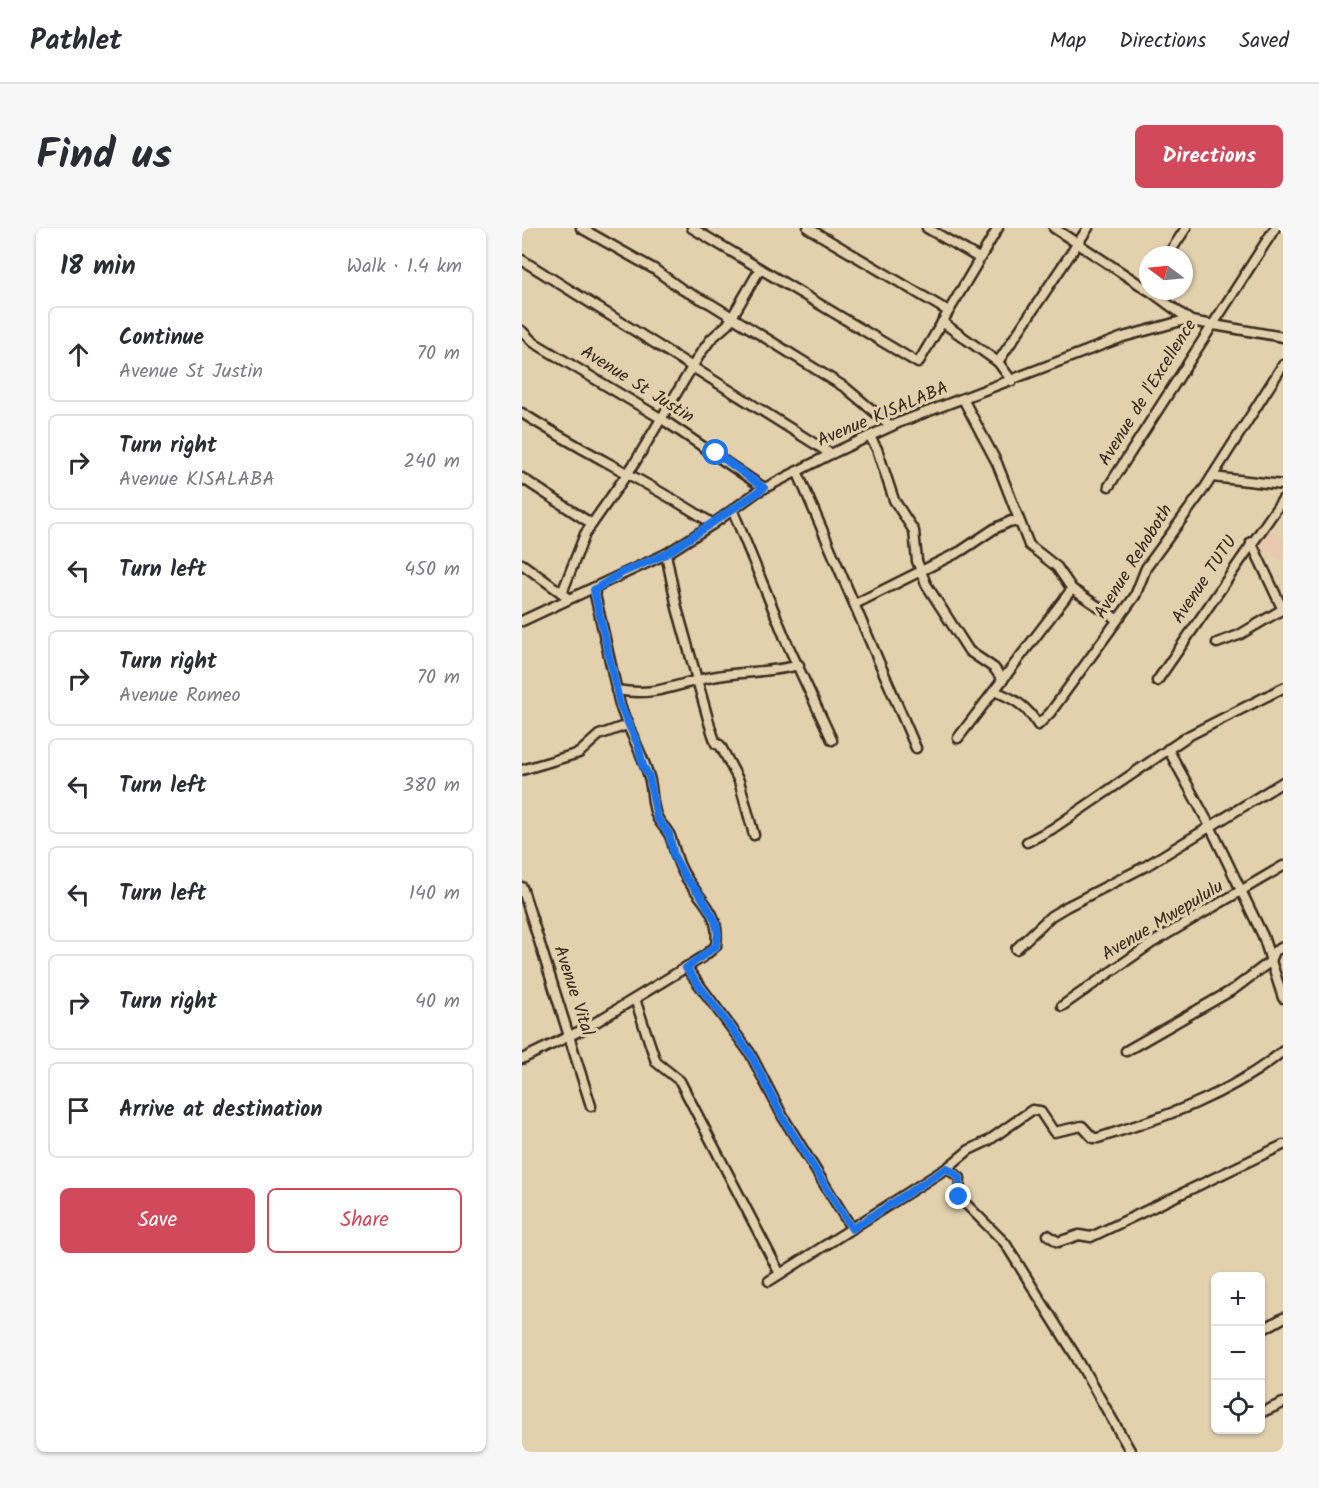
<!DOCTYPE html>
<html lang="en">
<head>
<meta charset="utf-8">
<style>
	:root { --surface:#fff; --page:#f7f7f7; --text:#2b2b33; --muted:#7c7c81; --line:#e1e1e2; --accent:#d1495b }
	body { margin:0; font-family:Kalam,sans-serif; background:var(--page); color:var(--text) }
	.controls { position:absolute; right:18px; bottom:18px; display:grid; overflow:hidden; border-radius:9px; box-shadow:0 2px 4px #0004 }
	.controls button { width:54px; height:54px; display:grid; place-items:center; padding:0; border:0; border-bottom:2px solid var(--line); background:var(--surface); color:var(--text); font:30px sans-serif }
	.compass { position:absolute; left:617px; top:18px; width:54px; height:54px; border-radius:50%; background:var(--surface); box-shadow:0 2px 4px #0004; rotate:286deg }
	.stop { position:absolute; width:18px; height:18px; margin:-14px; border:4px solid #1a73e8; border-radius:50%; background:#fff }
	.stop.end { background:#1a73e8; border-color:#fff; box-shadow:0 2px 6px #0008 }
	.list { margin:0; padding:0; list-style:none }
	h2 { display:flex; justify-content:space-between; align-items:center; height:78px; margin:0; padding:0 24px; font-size:26px }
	h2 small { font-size:20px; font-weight:400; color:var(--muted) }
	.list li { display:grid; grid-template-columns:39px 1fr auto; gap:18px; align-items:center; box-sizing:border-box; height:96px; margin:0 12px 12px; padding:0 12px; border:2px solid var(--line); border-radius:9px }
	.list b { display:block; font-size:22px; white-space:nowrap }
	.list p { margin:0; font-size:20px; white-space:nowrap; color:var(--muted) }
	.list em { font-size:20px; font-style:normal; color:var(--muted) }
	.actions { display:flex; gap:12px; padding:18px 24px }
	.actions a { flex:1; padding:14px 0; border:2px solid var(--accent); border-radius:9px; text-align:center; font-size:21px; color:var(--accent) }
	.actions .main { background:var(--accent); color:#fff }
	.icon { flex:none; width:33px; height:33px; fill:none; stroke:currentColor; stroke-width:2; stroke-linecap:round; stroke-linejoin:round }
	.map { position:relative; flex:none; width:761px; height:1224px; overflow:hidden; border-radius:9px }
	header { display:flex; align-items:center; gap:36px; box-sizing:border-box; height:84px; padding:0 30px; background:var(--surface); border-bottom:2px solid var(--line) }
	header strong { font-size:28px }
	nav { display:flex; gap:33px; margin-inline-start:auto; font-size:21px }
	.intro { display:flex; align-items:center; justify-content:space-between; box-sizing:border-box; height:144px; padding:0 36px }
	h1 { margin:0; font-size:42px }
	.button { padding:15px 27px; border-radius:9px; background:var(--accent); color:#fff; font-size:21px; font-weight:700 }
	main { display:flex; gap:36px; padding:0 36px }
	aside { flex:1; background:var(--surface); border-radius:9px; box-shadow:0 2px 4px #0004 }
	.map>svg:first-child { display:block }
</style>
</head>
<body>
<header>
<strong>Pathlet</strong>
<nav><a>Map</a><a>Directions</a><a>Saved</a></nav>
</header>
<div class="intro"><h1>Find us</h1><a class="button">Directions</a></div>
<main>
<aside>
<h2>18 min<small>Walk · 1.4 km</small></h2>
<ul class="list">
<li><svg class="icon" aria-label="ahead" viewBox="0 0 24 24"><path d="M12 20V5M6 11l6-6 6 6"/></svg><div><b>Continue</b><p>Avenue St Justin</p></div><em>70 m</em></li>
<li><svg class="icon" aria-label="right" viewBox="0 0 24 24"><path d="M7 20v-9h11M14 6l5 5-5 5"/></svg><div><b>Turn right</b><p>Avenue KISALABA</p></div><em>240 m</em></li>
<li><svg class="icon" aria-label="left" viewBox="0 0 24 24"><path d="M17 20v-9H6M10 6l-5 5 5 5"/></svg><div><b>Turn left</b></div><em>450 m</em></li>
<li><svg class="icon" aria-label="right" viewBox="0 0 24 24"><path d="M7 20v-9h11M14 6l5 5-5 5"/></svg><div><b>Turn right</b><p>Avenue Romeo</p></div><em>70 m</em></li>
<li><svg class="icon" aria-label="left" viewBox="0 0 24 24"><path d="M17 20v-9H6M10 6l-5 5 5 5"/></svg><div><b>Turn left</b></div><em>380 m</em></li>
<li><svg class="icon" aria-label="left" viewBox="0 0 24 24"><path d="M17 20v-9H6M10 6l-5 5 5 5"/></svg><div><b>Turn left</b></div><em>140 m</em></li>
<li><svg class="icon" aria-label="right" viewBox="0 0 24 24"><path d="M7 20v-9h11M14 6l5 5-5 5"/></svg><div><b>Turn right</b></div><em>40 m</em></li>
<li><svg class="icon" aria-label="arrive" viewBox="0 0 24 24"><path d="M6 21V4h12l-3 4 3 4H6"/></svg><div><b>Arrive at destination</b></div></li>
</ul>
<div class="actions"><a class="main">Save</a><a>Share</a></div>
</aside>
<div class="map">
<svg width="761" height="1224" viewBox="0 0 761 1224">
	<rect width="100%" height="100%" fill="#e3d1ae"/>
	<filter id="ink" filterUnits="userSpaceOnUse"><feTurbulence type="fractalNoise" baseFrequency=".0167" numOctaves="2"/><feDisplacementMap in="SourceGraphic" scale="12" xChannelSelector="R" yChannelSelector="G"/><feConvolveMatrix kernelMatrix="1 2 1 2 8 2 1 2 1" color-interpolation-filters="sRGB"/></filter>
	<g filter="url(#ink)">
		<path fill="#e8c9af" d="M742 299 761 309V334L732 315Z"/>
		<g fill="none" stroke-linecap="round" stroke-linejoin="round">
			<g stroke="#3b2a1e" stroke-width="13">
				<g id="minor">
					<path d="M59 0 132 41 161 62 189 76 324 160 369 198"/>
					<path d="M170 0 396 135 476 0"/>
					<path d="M286 0 426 83"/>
					<path d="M405 0 457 30"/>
					<path d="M532 0 626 62"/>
					<path d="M646 27 664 0"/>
					<path d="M0 32 309 226"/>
					<path d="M628 63 669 93"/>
					<path d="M420 94 476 134 490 153"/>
					<path d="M0 103 11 114 140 191 242 260"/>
					<path d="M476 134 566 0"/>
					<path d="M441 171 475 235 507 317 535 339 550 361 595 391"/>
					<path d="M0 185C62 225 129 255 191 296"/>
					<path d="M348 209 355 221 372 272 392 303 395 333 404 356 447 423 472 440 481 452"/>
					<path d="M275 243 394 520"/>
					<path d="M690 249 761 257"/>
					<path d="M0 250 70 296"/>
					<path d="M587 258 753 0"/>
					<path d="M211 283 265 415 310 512"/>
					<path d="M729 314 761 382"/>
					<path d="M144 326 155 380 188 498 194 516 198 517 217 553 232 607"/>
					<path d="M0 336 44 368"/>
					<path d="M40 365 63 306 112 236 178 126 189 111 206 96 238 41"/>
					<path d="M333 376 439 323 472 301 489 293 497 295"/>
					<path d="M0 393 144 326 191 296 235 264 309 226 376 195 601 109 663 92 761 109"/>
					<path d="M695 415 717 407 761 381"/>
					<path d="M635 453 761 271"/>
					<path d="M94 462C136 469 152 456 190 449 219 443 248 445 277 437"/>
					<path d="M472 463C491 470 505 478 516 497L528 485 613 368 624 340 684 258 761 137"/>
					<path d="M436 510 550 361"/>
					<path d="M646 521 688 598 741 708 761 770"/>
					<path d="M0 542 57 525 77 507 105 497"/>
					<path d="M505 614 530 601 666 508 761 460"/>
					<path d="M0 659 69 878"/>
					<path d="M494 721 529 688 544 679 624 638 761 554"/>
					<path d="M164 739 228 825 261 889 330 1001"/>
					<path d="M113 771 134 834 158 853 258 1046"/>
					<path d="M540 778 630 715 761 638"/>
					<path d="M604 823 712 761 749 733 753 723 761 719"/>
					<path d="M0 831 66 799 181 729 194 718C199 682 177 673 162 646 154 633 153 621 148 608 145 601 138 596 135 589 129 576 131 562 127 549 120 524 106 502 98 477L72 362"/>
					<path d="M425 940 438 950 437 969 483 1015 553 1127 609 1224"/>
					<path d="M526 1007 536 1014 557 1007 569 1009 761 917"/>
					<path d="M247 1053 425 940 447 922 466 913 510 882 518 883 532 904 560 898 571 910H576C643 889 706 868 761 823"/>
					<path d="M738 1103 761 1090"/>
					<path d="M738 1185 761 1175"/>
				</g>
			</g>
			<use href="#minor" stroke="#e3d1ae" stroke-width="8"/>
		</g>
	</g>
	<g fill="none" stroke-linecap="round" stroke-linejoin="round" filter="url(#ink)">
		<path stroke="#1a73e8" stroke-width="8" d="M194 225 242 260 144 326 99 345 72 362 98 477 116 517 121 538 127 548 135 590 147 606 152 628 163 649 179 668 193 692 196 706 194 718 164 740 228 825 261 890 330 1001 425 940 438 950 437 969"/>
	</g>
	<g text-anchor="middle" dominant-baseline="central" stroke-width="6" stroke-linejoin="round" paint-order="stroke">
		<g font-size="18" fill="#3b2a1e" stroke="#e3d1ae">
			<text transform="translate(115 157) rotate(32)">Avenue St Justin</text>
			<text transform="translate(626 165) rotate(-58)">Avenue de l'Excellence</text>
			<text transform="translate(361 187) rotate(-23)">Avenue KISALABA</text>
			<text transform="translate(612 334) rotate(-58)">Avenue Rehoboth</text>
			<text transform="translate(683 352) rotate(-56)">Avenue TUTU</text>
			<text transform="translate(641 693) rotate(-31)">Avenue Mwepululu</text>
			<text transform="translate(51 763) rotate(72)">Avenue Vital</text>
		</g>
	</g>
</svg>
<div class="controls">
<button>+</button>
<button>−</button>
<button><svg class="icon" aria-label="locate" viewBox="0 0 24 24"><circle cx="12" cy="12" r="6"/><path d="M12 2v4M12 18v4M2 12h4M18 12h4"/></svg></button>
</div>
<svg class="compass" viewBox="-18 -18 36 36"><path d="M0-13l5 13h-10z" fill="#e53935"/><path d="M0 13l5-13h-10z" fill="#7c7c81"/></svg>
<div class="stop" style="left:194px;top:225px"></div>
<div class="stop end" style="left:437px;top:969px"></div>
</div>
</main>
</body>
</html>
